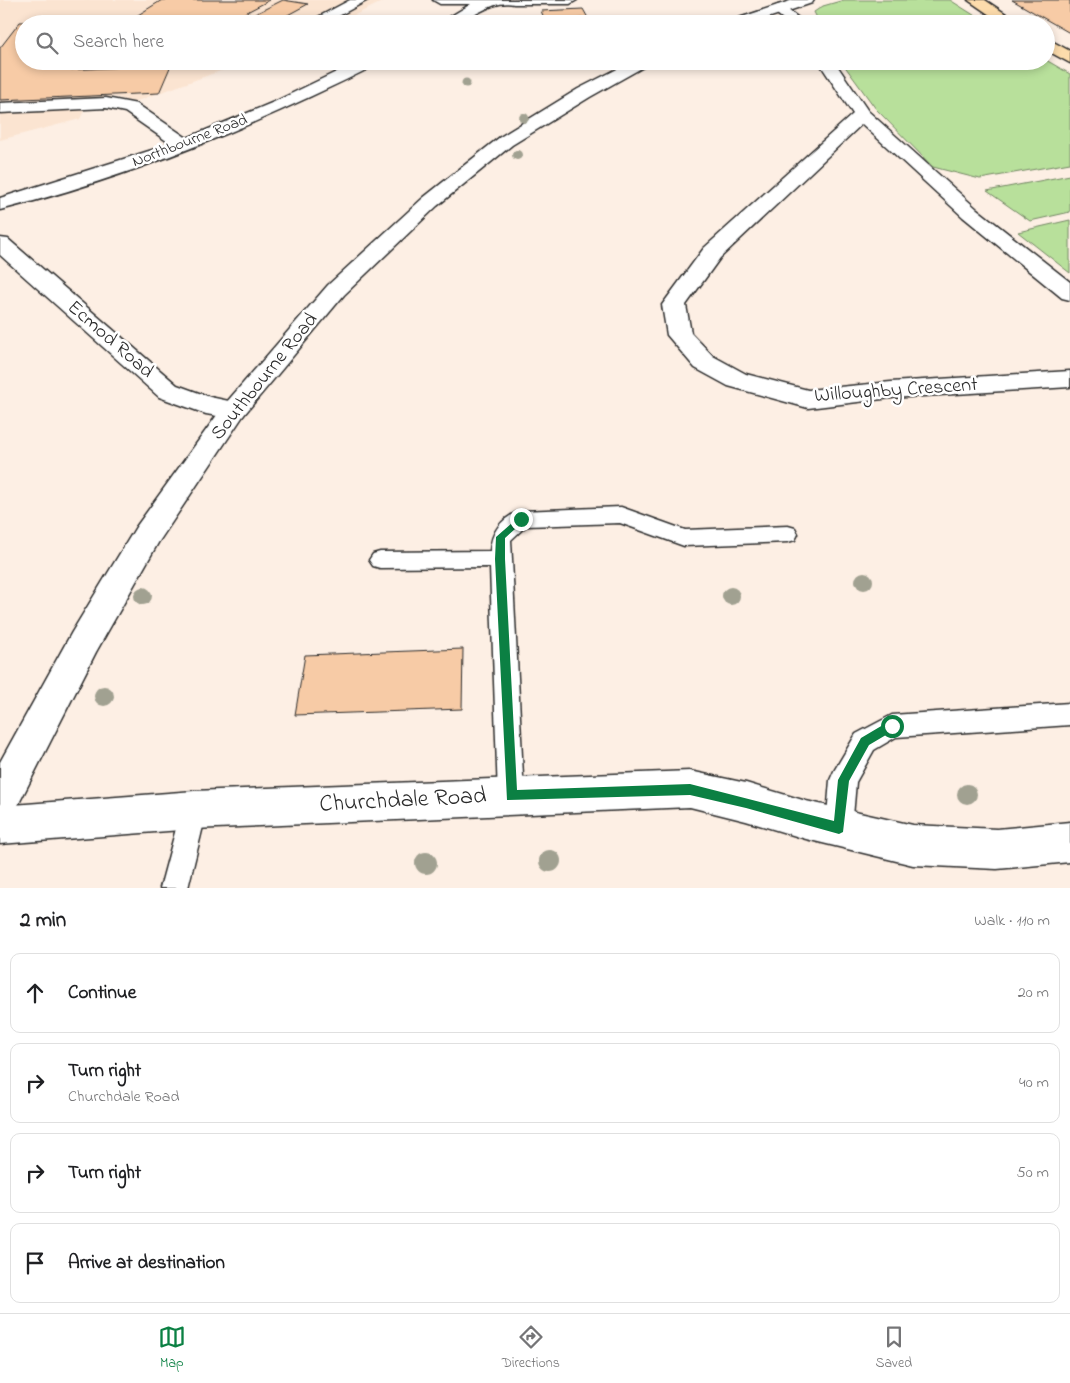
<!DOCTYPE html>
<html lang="en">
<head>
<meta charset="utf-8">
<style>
	:root { --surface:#fff; --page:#f6f6f6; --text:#202124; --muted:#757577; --line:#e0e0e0; --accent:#0b8043 }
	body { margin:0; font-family:"Indie Flower",sans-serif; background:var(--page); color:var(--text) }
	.stop { position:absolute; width:15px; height:15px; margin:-11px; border:4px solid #0b8043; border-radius:50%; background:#fff }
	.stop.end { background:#0b8043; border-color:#fff; box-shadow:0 1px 5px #0008 }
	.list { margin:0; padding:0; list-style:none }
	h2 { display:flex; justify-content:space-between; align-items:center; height:65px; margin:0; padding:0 20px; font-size:21px }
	h2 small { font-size:16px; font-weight:400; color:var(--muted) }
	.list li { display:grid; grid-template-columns:32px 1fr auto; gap:15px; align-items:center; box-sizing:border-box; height:80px; margin:0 10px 10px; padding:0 10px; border:1px solid var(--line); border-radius:10px }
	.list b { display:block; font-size:19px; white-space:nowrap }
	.list p { margin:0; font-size:16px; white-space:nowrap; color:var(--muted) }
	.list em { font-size:16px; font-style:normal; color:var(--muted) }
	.icon { flex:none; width:28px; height:28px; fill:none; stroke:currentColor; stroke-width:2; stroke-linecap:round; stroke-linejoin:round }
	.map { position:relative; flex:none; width:1070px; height:888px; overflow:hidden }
	.search { position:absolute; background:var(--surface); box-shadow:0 2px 8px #0003; left:15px; right:15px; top:15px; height:55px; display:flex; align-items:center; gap:12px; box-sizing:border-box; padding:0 18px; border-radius:28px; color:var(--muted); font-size:19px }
	.sheet { height:425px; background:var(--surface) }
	nav { display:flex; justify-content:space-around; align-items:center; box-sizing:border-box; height:70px; border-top:1px solid var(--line); background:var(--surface); font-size:14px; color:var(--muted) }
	nav a { display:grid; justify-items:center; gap:2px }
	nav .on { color:var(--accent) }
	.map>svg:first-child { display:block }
</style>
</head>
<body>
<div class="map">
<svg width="1070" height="888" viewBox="0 0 1070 888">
	<rect width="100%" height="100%" fill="#fdefe4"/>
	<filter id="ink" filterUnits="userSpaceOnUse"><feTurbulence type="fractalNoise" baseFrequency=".02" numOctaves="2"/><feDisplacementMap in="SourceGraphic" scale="10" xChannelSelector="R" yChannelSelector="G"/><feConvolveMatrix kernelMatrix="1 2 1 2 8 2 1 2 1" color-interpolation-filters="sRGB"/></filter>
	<g filter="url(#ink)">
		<path fill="#fbe4d1" d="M0 0H386L336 24H24V61H248L134 102 115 97 90 98 80 119 0 140Z"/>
		<g fill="#b8e09b" stroke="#728663">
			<path d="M844 0H950L988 24H820L814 12 823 6Z"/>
			<path d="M1046 60 1070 74V163L980 179 933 167 876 109 841 61Z"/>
			<path d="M1070 175V212L1030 221 987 191Z"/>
			<path d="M1070 220V273L1018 232Z"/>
		</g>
		<g fill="#f7cba6" stroke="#2b2b2b">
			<path d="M162 0H270L224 24H161L130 20Z"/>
			<path d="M283 0 308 4 271 24 241 21Z"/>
			<path d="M1012 0H1070V32H1068Z"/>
			<path d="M583 9 588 18 545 20 541 11Z"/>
			<path d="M97 20 94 24H24V61H70L65 70 171 65 159 93 0 100V48L20 22Z"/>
			<path d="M463 649 462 709 295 715 305 655Z"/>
		</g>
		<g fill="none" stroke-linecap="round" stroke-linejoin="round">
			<g stroke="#2b2b2b" stroke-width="3">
				<g id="lane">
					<path d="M621 507 685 530 788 526 795 528 798 534 795 540 788 542 684 546 620 523 526 526 511 540 524 796 520 805 511 809 502 805 498 796 490 567 380 568 373 566 369 560 373 554 380 552 490 551C491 532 502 517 521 511Z"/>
					<path d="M1070 703V725L896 737 874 750 856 782 852 828 848 837 839 841 830 837 826 828 830 780 834 771 856 734 892 715Z"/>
					<path d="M194 797 203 801 207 810 188 888H160L181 810 185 801Z"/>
				</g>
			</g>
			<g stroke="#2b2b2b" stroke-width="3">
				<g id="street">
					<path d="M350 0H368L324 24H305Z"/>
					<path d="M433 0H577L570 4H514C493 0 478 15 458 23 452 25 444 24 438 24L471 4H440Z"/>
					<path d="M778 5 783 6 806 24H789L771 9Z"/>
					<path d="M359 61H380L378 64C256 125 132 177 0 210V198L171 144 125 112 106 108 0 113V103L106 98 137 104 187 138 274 102Z"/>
					<path d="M818 61H834L868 111 977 209 1070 282V300L1062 298 963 217 862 124 720 258 686 305 691 333 713 356 746 374 808 390 891 382 1070 371V387L891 398 808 408 728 386 695 368 667 335 662 305 704 248 853 114Z"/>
					<path d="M0 238 8 239 177 385 210 397 243 404 247 410 243 416 234 419 206 414 159 397 0 255Z"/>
					<path d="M690 771 746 783 806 801 913 825 997 829 1070 822V862L997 869 913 865 806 839 746 821 690 807 194 829 0 844V806L194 791Z"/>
				</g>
			</g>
			<g stroke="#2b2b2b" stroke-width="3">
				<g id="secondary">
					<path d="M793 0H814L812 3 750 24H728L730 21Z"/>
					<path d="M633 61H654L590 97 512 145 437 206 344 295 243 416 158 543 96 652 14 813 0 818V762L72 632 136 527 225 404 328 285 423 198 500 137 578 89Z"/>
				</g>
			</g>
			<g stroke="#2b2b2b" stroke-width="3">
				<g id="primary">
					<path d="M968 0H985L1021 24H1003Z"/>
					<path d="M1046 38 1070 51V63L1046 50Z"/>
				</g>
			</g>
			<use href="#lane" fill="#fff" fill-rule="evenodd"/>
			<use href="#street" fill="#fff" fill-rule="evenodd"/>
			<use href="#secondary" fill="#fff" fill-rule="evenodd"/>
			<use href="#primary" fill="#fddcac" fill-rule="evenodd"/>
		</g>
		<g fill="#a1a191">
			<circle cx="466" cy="83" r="4.5"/>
			<circle cx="524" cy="118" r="5"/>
			<circle cx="517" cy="155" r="5"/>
			<circle cx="864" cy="581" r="9"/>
			<circle cx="143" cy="596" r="9"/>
			<circle cx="731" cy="596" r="9"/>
			<circle cx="104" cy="696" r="10"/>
			<circle cx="967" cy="794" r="10"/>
			<circle cx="550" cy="861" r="11"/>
			<circle cx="426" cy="863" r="11"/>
		</g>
	</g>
	<path fill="#0b8043" d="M521 515 524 516V521L505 538V559L517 790 690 784 834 821 838 780 861 738 888 722H896V729L869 745 849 781 843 832 839 834 746 808 690 795 507 800 495 559 496 537Z"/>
	<g text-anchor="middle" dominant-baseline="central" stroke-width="5" stroke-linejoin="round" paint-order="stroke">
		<g font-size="16" fill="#2b2b2b" stroke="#fff">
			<text transform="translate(190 141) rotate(-21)">Northbourne Road</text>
		</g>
		<g font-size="20" fill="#2b2b2b" stroke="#fff">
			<text transform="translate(110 340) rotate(41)">Ecmod Road</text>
			<text transform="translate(265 377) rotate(-51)">Southbourne Road</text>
			<text transform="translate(896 391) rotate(-4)">Willoughby Crescent</text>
		</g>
		<g font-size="24" fill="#2b2b2b" stroke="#fff">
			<text transform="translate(403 801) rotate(-3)">Churchdale Road</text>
		</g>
	</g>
</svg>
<div class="stop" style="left:892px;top:726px"></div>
<div class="stop end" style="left:521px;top:519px"></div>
<div class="search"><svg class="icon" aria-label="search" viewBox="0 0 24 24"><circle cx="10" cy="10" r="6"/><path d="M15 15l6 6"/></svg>Search here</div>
</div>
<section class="sheet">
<h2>2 min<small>Walk · 110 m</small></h2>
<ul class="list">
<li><svg class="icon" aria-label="ahead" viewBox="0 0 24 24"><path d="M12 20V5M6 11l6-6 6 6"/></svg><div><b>Continue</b></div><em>20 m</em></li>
<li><svg class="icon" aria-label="right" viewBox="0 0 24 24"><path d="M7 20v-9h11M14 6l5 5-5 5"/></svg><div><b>Turn right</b><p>Churchdale Road</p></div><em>40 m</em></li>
<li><svg class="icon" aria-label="right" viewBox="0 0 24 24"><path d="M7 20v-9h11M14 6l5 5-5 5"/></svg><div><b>Turn right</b></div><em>50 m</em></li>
<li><svg class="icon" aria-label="arrive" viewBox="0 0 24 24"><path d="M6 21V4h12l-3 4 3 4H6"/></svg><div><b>Arrive at destination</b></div></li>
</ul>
</section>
<nav>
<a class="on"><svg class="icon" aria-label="map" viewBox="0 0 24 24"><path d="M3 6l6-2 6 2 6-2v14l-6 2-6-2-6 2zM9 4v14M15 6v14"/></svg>Map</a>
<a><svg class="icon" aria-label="directions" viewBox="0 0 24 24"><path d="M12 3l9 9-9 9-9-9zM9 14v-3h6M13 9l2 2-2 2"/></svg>Directions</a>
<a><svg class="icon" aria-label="saved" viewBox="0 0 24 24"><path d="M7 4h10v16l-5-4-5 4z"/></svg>Saved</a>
</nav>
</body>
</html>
